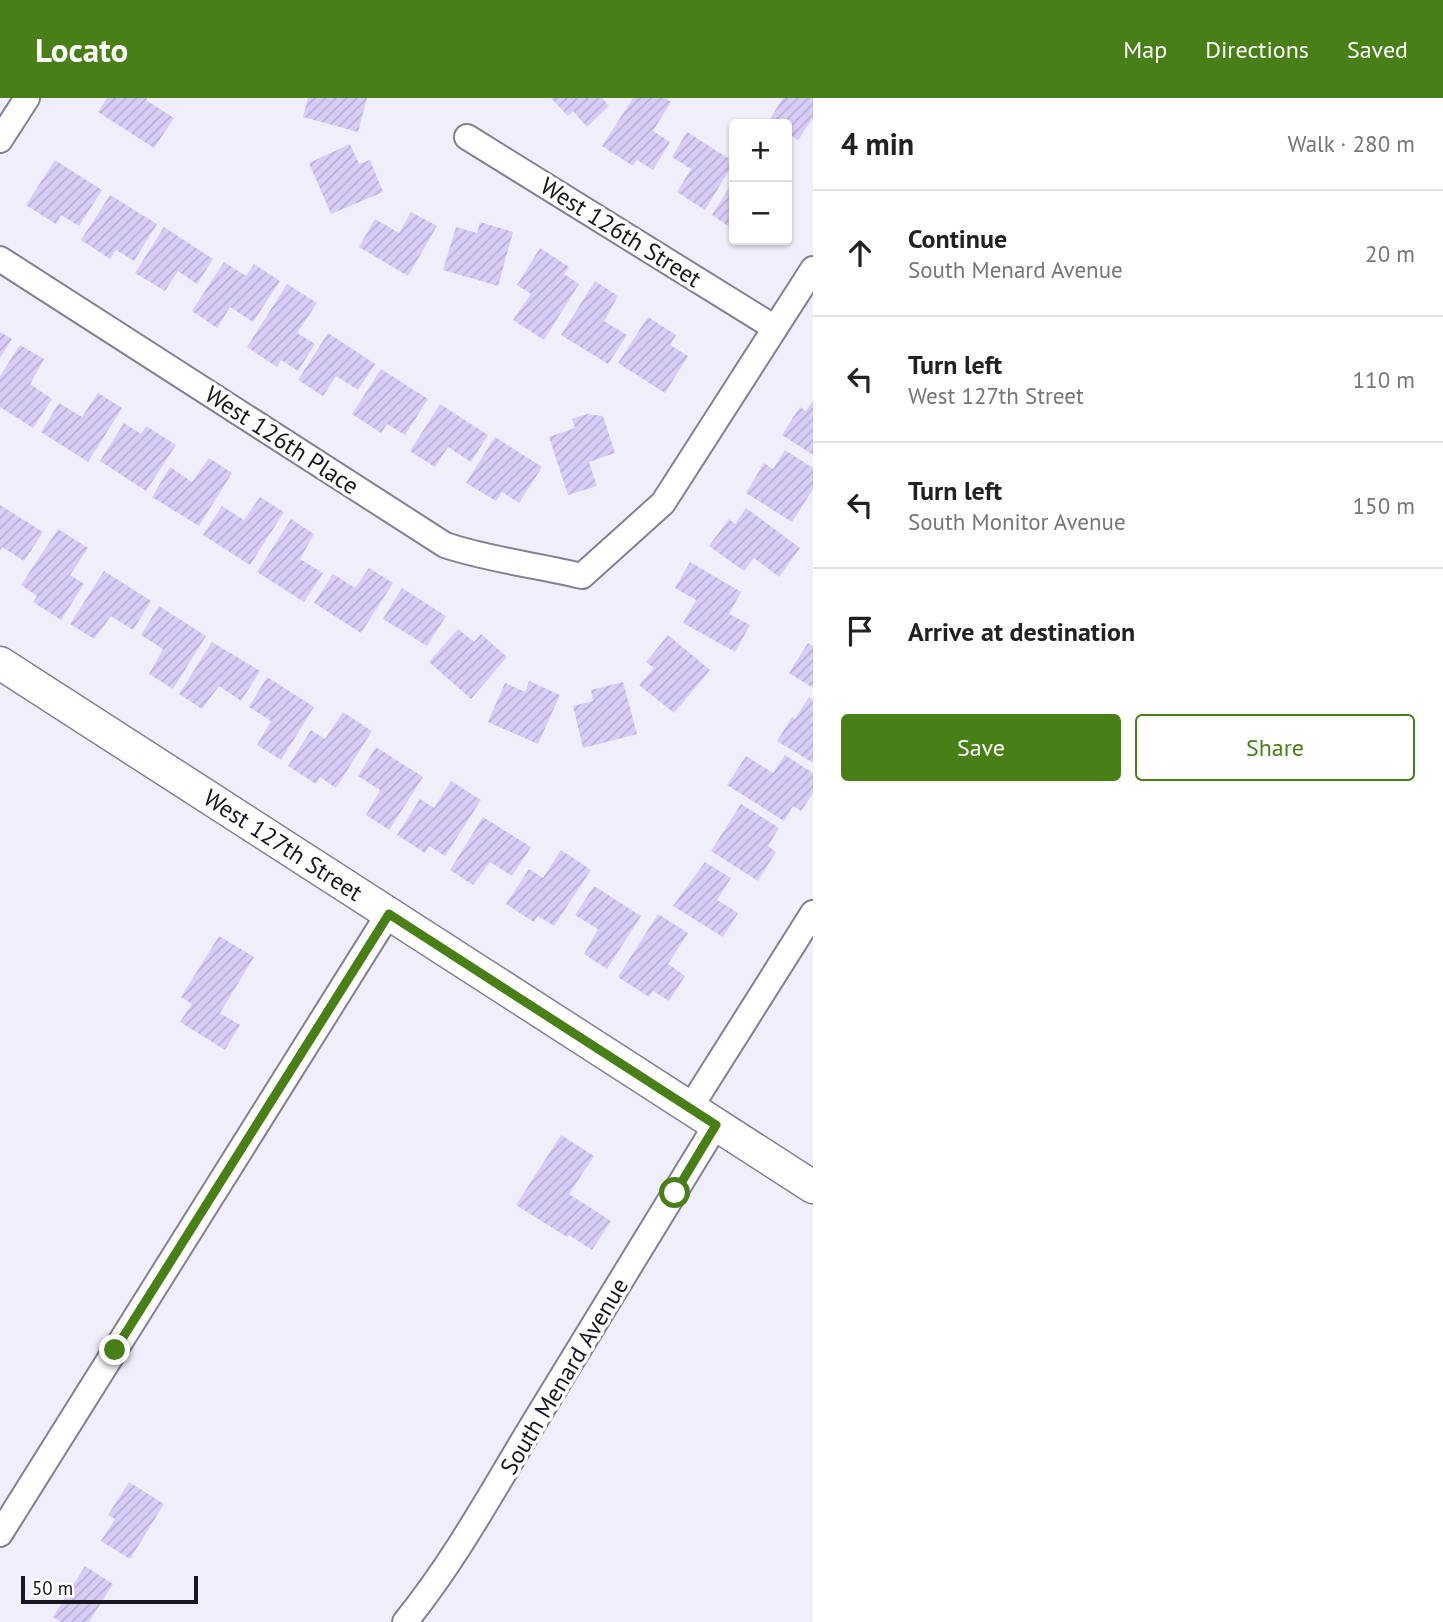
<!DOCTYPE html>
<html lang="en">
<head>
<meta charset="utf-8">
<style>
	:root { --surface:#fff; --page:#f6f6f6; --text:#222; --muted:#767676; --line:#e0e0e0; --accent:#487f17 }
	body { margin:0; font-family:"PT Sans",sans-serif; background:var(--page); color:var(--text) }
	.controls { position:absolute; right:21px; top:21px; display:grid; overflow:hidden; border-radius:7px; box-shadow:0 2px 5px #0004 }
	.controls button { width:63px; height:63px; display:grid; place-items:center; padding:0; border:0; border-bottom:2px solid var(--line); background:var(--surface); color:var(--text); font:35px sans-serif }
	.scale { position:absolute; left:21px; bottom:18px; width:177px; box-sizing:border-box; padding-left:7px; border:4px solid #18161e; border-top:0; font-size:19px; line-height:24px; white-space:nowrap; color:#18161e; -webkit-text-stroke:5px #fff; paint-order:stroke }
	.stop { position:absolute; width:21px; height:21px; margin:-16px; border:5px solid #487f17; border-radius:50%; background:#fff }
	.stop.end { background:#487f17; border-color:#fff; box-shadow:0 2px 7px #0008 }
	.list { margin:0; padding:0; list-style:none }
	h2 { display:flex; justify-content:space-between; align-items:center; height:91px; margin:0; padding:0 28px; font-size:30px }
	h2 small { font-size:23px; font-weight:400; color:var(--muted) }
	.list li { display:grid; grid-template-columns:46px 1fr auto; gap:21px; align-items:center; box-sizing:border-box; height:126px; padding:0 28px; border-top:2px solid var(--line) }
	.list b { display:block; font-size:26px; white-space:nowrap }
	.list p { margin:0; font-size:23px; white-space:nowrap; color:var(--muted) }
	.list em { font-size:23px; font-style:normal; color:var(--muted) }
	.actions { display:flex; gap:14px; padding:21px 28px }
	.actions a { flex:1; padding:16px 0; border:2px solid var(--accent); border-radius:7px; text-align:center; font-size:24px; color:var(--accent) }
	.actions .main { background:var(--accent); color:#fff }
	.icon { flex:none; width:38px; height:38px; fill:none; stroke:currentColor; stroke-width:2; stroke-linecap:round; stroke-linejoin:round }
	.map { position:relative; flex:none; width:813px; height:1524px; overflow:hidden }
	header { display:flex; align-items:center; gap:42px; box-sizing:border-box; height:98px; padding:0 35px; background:var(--accent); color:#fff }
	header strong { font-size:33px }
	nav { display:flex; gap:38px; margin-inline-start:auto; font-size:24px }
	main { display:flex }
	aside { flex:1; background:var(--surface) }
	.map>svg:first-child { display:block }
</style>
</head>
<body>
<header>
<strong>Locato</strong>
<nav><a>Map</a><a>Directions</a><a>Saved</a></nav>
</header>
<main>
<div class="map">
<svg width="813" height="1524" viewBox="0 0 813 1524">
	<defs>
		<pattern id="building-hatch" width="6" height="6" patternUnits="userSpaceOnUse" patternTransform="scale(1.75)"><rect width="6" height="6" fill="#d7cdf7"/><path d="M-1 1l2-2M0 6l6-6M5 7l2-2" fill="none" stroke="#b8afd3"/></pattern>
	</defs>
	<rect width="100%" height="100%" fill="#f1eefc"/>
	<g fill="url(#building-hatch)">
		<path d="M107 0H147L146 2 174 20 154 50 98 14Z"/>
		<path d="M308 0H367L358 34 303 19Z"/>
		<path d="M551 0H602L609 8 587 29 573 13 568 18Z"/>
		<path d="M633 0H665L671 4 653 33 670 44 653 72 637 62 633 68 602 48Z"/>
		<path d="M783 0H813V20L798 42 787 35V26H773L768 24Z"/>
		<path d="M687 34 734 64 705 112 677 94 691 71 672 59Z"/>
		<path d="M350 46 359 66 370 62 383 94 331 116 309 65Z"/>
		<path d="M55 62 102 92 79 128 61 117 56 126 26 107Z"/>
		<path d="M734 82V132L712 117Z"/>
		<path d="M110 97 157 126 134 163 116 152 110 161 81 142Z"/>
		<path d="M411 114 437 128 408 178 359 149 375 121 399 135Z"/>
		<path d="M480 124 513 134 498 188 443 172 456 129 477 135Z"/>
		<path d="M164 129 213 161 197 186 178 173 165 193 135 175Z"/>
		<path d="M540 150 569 169 564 176 579 186 544 242 513 222 531 196 517 187Z"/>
		<path d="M224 164 246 178 254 166 280 183 253 224 230 209 217 230 192 213Z"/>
		<path d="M595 183 618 198 604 223 627 237 608 266 561 237Z"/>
		<path d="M287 186 317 205 297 235 315 246 298 273 281 262 277 269 247 249Z"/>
		<path d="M648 219 676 237 670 247 688 258 665 295 618 265Z"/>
		<path d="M0 234 12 241 0 260Z"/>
		<path d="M328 235 375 266 358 292 336 278 323 298 298 282Z"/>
		<path d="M20 247 44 261 30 286 52 301 33 330 0 309V278Z"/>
		<path d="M381 271 428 301 405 337 387 326 381 335 352 316Z"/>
		<path d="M98 295 122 310 88 364 41 334 59 305 82 319Z"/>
		<path d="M813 303V357L782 337 800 309 806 313Z"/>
		<path d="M440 306 488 337 471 364 448 349 435 369 410 353Z"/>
		<path d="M587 316 603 318 615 355 589 364 597 388 568 397 549 339 575 330 572 321Z"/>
		<path d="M124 325 141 336 146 328 176 347 146 393 100 363Z"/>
		<path d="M495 339 542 369 519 405 502 394 496 403 466 385Z"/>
		<path d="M785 352 813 370V391L792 424 746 395 764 365 773 371Z"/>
		<path d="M209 360 232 375 199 428 152 399 170 369 192 384Z"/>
		<path d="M260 399 284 414 250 467 203 437 222 408 244 422Z"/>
		<path d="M0 407 43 434 24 463 2 449 0 453Z"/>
		<path d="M746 410 800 450 779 479 754 460 744 473 709 448 729 421 735 426Z"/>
		<path d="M291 421 314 436 300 461 323 475 304 504 257 474Z"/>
		<path d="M58 431 88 450 70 477 84 486 61 522 33 504 37 498 21 487Z"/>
		<path d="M690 464 741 494 729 516 750 527 735 554 683 525 696 502 675 490Z"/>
		<path d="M369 470 393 485 361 535 314 505 333 476 355 490Z"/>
		<path d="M104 473 151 503 133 532 111 518 94 541 70 526Z"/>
		<path d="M402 490 446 518 427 548 383 521Z"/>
		<path d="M159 508 206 538 173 591 149 576 163 551 141 537Z"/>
		<path d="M458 531 474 544 481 536 507 559 471 601 429 564Z"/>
		<path d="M668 537 710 572 674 615 639 587 654 570 646 564Z"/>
		<path d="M212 544 260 573 241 603 219 588 202 611 179 596Z"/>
		<path d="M808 545 813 548V590L789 575Z"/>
		<path d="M267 579 314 609 281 662 257 647 271 623 249 609Z"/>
		<path d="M529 583 560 597 538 646 488 624 505 585 525 594Z"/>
		<path d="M623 584 637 636 583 650 573 608 593 603 591 592Z"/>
		<path d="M809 599 813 602V665L777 643 792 619 795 621Z"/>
		<path d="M343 614 372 633 336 690 320 679 316 686 288 668 311 632 325 641Z"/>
		<path d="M376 649 423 679 389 732 366 717 380 692 358 678Z"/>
		<path d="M785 657 813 675V695L801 713 793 708 784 723 727 687 746 658 773 675Z"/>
		<path d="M451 683 481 702 445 758 429 748 425 755 397 737 420 701 434 710Z"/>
		<path d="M741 706 779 730 768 748 776 754 758 783 711 753Z"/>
		<path d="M483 719 531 749 512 778 490 764 473 787 450 772Z"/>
		<path d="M561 752 591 772 554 828 538 818 534 824 506 806 529 771 543 780Z"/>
		<path d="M705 764 731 780 717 802 738 815 723 839 673 808Z"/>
		<path d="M594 788 641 818 607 871 584 856 598 831 575 817Z"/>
		<path d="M658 816 688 835 668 866 685 878 669 903 653 893 649 899 618 879Z"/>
		<path d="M219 838 254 859 220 915 240 927 225 952 180 924 192 906 181 899Z"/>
		<path d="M561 1037 594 1058 569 1096 611 1123 592 1152 569 1137 567 1139 516 1107Z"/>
		<path d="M129 1384 164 1406 130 1461 101 1443 115 1421 108 1417Z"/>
		<path d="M85 1468 113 1486 89 1524H61L53 1519Z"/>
	</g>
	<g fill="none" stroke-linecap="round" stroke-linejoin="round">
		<g stroke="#848094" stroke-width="28">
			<g id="minor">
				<path d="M467 39 775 230"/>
				<path d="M0 42 27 0"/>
				<path d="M0 161 445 447C490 462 536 467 582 478L663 405 813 171"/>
				<path d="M690 1010 813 815"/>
				<path d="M0 1436 389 815"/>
				<path d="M405 1524C457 1460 495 1388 538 1318 597 1221 657 1124 716 1027"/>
			</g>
		</g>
		<g stroke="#848094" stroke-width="35">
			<path id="major" d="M0 565 813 1089"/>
		</g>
		<use href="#minor" stroke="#fff" stroke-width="24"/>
		<use href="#major" stroke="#fff" stroke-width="32"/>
	</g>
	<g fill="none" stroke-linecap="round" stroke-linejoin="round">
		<path stroke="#487f17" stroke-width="9" d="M115 1252 389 816 716 1027 675 1095"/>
	</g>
	<g text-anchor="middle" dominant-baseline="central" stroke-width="7" stroke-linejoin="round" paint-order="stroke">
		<g font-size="24" fill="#18161e" stroke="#fff">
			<text transform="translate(621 134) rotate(32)">West 126th Street</text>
			<text transform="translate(282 342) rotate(33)">West 126th Place</text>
			<text transform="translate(283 747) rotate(33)">West 127th Street</text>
			<text transform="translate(564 1278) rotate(-59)">South Menard Avenue</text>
		</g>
	</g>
</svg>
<div class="controls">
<button>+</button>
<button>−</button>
</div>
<div class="scale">50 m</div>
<div class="stop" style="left:675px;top:1095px"></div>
<div class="stop end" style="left:115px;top:1252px"></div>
</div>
<aside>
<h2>4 min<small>Walk · 280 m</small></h2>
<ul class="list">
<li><svg class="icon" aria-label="ahead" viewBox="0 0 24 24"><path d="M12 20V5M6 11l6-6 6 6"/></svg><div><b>Continue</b><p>South Menard Avenue</p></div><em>20 m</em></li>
<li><svg class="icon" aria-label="left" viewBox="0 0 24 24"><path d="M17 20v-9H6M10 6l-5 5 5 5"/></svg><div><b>Turn left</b><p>West 127th Street</p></div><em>110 m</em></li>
<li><svg class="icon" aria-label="left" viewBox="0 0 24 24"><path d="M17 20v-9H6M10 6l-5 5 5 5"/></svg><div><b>Turn left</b><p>South Monitor Avenue</p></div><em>150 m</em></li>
<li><svg class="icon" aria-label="arrive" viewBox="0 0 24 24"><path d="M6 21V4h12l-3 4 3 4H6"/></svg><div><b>Arrive at destination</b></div></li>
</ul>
<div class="actions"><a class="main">Save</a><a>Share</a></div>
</aside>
</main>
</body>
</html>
